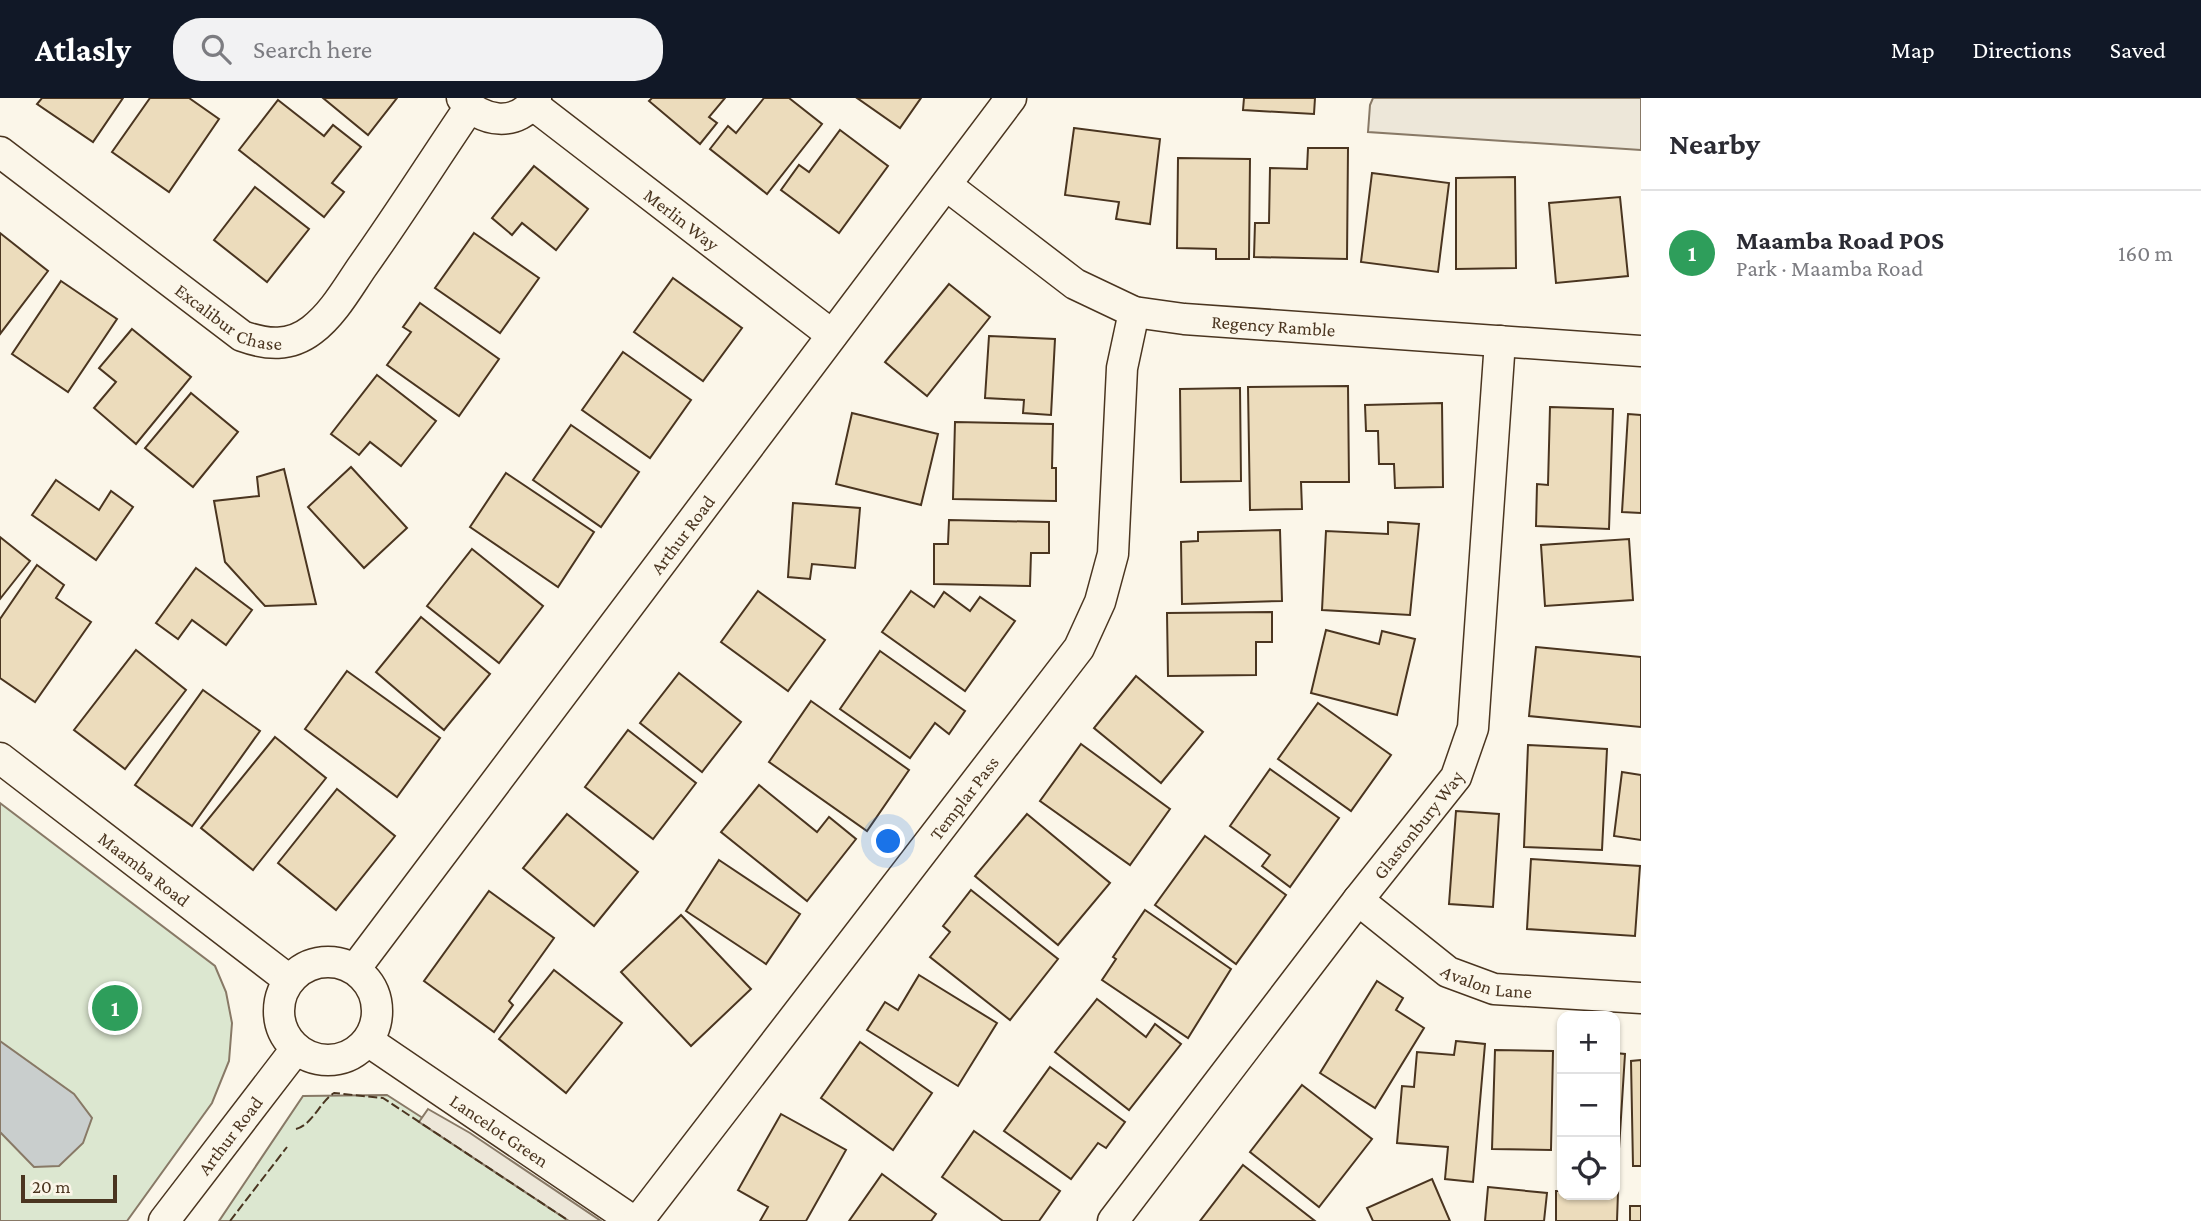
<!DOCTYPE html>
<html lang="en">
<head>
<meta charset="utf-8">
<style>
	:root { --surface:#fff; --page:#f2f2f3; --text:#2b2b33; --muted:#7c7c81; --line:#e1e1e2; --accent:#111827 }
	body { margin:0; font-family:"Crimson Pro",serif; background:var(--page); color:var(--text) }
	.controls { position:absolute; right:21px; bottom:21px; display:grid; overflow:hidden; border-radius:14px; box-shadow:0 2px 5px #0004 }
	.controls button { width:63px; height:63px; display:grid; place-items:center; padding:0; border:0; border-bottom:2px solid var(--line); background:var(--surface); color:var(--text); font:35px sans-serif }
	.scale { position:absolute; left:21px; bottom:18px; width:96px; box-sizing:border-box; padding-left:7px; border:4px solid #4a3520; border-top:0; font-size:19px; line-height:24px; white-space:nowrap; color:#4a3520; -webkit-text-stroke:5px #fbf6e9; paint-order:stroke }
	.you { position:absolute; left:889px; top:744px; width:24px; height:24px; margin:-18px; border:5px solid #fff; border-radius:50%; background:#1a73e8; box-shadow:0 0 0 10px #1a73e833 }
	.badge { display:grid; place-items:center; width:46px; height:46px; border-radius:50%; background:var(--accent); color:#fff; font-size:23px; font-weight:700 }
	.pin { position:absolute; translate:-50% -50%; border:4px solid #fff; box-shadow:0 2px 7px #0006 }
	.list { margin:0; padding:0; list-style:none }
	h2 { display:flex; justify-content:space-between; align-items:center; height:91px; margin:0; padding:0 28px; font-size:30px }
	h2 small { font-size:23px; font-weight:400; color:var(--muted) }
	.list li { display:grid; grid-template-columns:46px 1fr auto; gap:21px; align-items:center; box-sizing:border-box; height:126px; padding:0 28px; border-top:2px solid var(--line) }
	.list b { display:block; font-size:26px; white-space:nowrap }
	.list p { margin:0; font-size:23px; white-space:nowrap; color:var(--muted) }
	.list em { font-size:23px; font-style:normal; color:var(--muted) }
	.icon { flex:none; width:38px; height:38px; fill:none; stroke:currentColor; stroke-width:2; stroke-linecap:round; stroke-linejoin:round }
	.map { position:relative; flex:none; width:1641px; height:1123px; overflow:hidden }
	header { display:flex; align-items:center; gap:42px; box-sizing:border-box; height:98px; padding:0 35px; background:var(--accent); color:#fff }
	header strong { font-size:33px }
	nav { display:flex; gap:38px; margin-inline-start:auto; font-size:24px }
	.search { width:490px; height:63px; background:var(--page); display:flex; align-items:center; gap:18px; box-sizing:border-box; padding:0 24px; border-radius:28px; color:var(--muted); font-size:26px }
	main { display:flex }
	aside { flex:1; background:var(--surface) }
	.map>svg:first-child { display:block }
</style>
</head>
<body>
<header>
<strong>Atlasly</strong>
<div class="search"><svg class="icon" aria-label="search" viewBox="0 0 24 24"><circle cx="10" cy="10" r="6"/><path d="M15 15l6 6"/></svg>Search here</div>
<nav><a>Map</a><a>Directions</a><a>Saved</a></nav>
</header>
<main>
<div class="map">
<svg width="1641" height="1123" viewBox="0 0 1641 1123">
	<rect width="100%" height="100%" fill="#fbf6e9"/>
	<g fill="#dce7d0" stroke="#887966" stroke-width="2">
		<path d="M0 705 215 868 226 894 232 925 229 963 212 1005 127 1123H0Z"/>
		<path d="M387 997 583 1123H219L303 998Z"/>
	</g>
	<g fill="#ede7d9" stroke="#887966" stroke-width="2">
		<path d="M1373 0H1641V52L1368 34 1370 7Z"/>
		<path d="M428 1011 470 1035 601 1123H569L419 1024Z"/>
	</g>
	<path fill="#c9cecd" stroke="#887966" stroke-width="2" d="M0 943 74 996 92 1020 83 1045 59 1068 34 1069 0 1034Z"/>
	<g fill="#ecdcbc" stroke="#4a3520" stroke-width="2">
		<path d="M42 0H123L93 44 37 6Z"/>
		<path d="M150 0H189L219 21 169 94 112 54Z"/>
		<path d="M323 0H397L368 37Z"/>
		<path d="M652 0H725L709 19 717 25 700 46 649 3Z"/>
		<path d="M764 0H789L822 26 767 96 710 51 728 28 736 35Z"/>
		<path d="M857 0H921L900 30Z"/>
		<path d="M1244 0H1315L1314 16 1243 12Z"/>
		<path d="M278 2 324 38 333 27 361 49 332 85 344 94 324 119 239 52Z"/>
		<path d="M1074 30 1160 41 1150 126 1116 121 1119 104 1065 97Z"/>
		<path d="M840 32 888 68 839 135 781 92 799 67 809 74Z"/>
		<path d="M1308 50H1348L1347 161 1254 159 1255 125H1269L1270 70 1307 71Z"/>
		<path d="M1178 60 1250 61 1249 161H1216V151L1177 150Z"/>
		<path d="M534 68 588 111 556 152 522 125 512 137 492 120Z"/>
		<path d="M1372 75 1449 85 1438 174 1361 164Z"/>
		<path d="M1515 79 1516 170 1456 171V80Z"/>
		<path d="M255 89 309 131 267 184 214 142Z"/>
		<path d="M1620 99 1628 178 1556 185 1549 105Z"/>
		<path d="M0 135 48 173 0 236Z"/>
		<path d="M474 135 539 180 500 235 435 190Z"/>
		<path d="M673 180 742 230 703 283 634 234Z"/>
		<path d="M61 183 117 221 68 294 12 256Z"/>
		<path d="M949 186 990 219 927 298 885 264Z"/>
		<path d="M420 205 499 261 459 318 387 267 411 234 403 229Z"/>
		<path d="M132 231 191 279 136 346 94 310 116 284 99 270Z"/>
		<path d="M989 238 1055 241 1051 317 1023 315 1024 302 985 300Z"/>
		<path d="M623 254 691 302 650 360 582 312Z"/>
		<path d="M377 277 436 323 401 368 370 344 359 357 331 336Z"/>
		<path d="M1348 288 1349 384H1301L1302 411 1250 412 1248 289Z"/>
		<path d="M1240 290 1241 383 1181 384 1180 291Z"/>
		<path d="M191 295 238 334 193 389 145 350Z"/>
		<path d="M1442 305 1443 389 1395 390 1394 366H1379L1378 333H1366L1365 307Z"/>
		<path d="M1550 309 1613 311 1609 431 1536 428 1537 386 1548 387Z"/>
		<path d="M852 315 938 336 921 407 836 386Z"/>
		<path d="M1628 316 1641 317V415L1622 414Z"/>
		<path d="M955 324 1053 326 1052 370H1056V403L953 401Z"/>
		<path d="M571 327 639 374 601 429 533 382Z"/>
		<path d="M351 369 407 430 364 470 308 409Z"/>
		<path d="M284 371 316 506 265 508 225 464 214 403 259 398 257 379Z"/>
		<path d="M506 375 594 434 558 489 470 429Z"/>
		<path d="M56 382 99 412 111 393 133 409 96 462 32 417Z"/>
		<path d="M793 405 860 410 855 470 812 466 810 481 788 479Z"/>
		<path d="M949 422 1049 424V455H1031L1030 488 934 486V446H948Z"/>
		<path d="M1388 424 1419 426 1410 517 1322 512 1326 433 1388 436Z"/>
		<path d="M1280 432 1282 503 1182 506 1181 444 1198 443V434Z"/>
		<path d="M0 439 30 463 0 501Z"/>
		<path d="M1629 441 1633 502 1545 508 1541 447Z"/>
		<path d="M472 451 543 508 499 565 427 508Z"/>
		<path d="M37 467 64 487 56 500 91 524 35 604 0 580V521Z"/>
		<path d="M196 470 252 512 226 547 192 522 178 541 156 525Z"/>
		<path d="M758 493 825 542 788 593 721 544Z"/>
		<path d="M911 493 934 509 944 494 970 513 980 499 1015 523 965 593 882 534Z"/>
		<path d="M1272 514V544H1256V577L1168 578 1167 515Z"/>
		<path d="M421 519 490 576 444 632 376 574Z"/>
		<path d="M1326 532 1379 546 1382 533 1415 541 1397 617 1311 595Z"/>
		<path d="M1536 549 1641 559V629L1529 618Z"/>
		<path d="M136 552 186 592 125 671 74 632Z"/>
		<path d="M880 553 965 613 949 636 935 625 910 660 840 611Z"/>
		<path d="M347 573 440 640 397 699 305 631Z"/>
		<path d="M679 575 741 624 702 674 640 625Z"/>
		<path d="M1136 578 1203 634 1161 685 1094 630Z"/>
		<path d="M203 592 260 633 192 728 135 687Z"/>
		<path d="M811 603 909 672 867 733 769 664Z"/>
		<path d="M1318 605 1391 657 1351 713 1278 661Z"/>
		<path d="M628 632 696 685 653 741 585 689Z"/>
		<path d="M275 639 326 680 253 772 201 730Z"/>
		<path d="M1081 646 1170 711 1130 767 1040 703Z"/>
		<path d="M1528 647 1607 651 1602 752 1524 749Z"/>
		<path d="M1270 671 1339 720 1290 789 1262 768 1270 757 1230 728Z"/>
		<path d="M1622 674 1641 677V742L1614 738Z"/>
		<path d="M759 687 817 734 829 719 856 741 807 803 721 734Z"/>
		<path d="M337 691 395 738 336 812 278 765Z"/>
		<path d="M1456 713 1499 716 1493 809 1449 806Z"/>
		<path d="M567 716 638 774 594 828 523 770Z"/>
		<path d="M1027 716 1110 785 1058 847 975 778Z"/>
		<path d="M1205 738 1286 797 1236 866 1155 807Z"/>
		<path d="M1531 761 1640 768 1635 838 1527 831Z"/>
		<path d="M719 762 800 816 766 866 686 813Z"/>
		<path d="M971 792 1058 861 1010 922 930 859 950 834 943 828Z"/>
		<path d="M489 793 554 840 509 903 513 907 494 934 424 883Z"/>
		<path d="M1145 812 1231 871 1188 940 1102 882 1116 861 1113 859Z"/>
		<path d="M681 817 751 891 691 948 621 874Z"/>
		<path d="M554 872 622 925 566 995 499 941Z"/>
		<path d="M919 877 997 925 958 988 867 932 885 904 898 912Z"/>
		<path d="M1377 883 1403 900 1396 912 1424 930 1375 1010 1320 975Z"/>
		<path d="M1097 901 1146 939 1155 926 1181 946 1129 1012 1055 954Z"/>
		<path d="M1456 943 1485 946 1473 1084 1445 1081 1448 1049 1397 1045 1402 988 1414 989 1417 954 1454 957Z"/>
		<path d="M860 944 932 995 893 1052 821 1000Z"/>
		<path d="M1495 952 1553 953 1551 1052 1492 1051Z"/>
		<path d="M1615 955 1625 956 1619 1051 1615 1050Z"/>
		<path d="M1641 962V1068H1633L1631 963Z"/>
		<path d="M1050 969 1125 1024 1106 1050 1098 1045 1071 1081 1004 1033Z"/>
		<path d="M1302 987 1372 1041 1319 1109 1250 1054Z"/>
		<path d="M781 1016 846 1052 806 1123H760L768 1109 738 1092Z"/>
		<path d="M974 1033 1060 1093 1039 1123H1003L942 1079Z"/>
		<path d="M1243 1067 1315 1123H1200Z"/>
		<path d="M882 1076 936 1116 931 1123H849Z"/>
		<path d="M1432 1081 1450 1123H1373L1367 1110Z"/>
		<path d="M1488 1089 1547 1095 1544 1123H1485Z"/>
		<path d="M1556 1093H1562V1097H1615V1094H1618L1617 1123H1556Z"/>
		<rect x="1630" y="1108" width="11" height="15"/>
	</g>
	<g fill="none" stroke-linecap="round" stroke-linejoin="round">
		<g stroke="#4a3520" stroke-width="33">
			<g id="minor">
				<path d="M462 0C480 25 519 30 536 0"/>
				<path id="s1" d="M532 6 832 237"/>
				<path id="s2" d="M0 54 242 238C267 247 290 249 312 232 333 216 347 191 362 169 399 117 433 63 469 10"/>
				<path id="s3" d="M946 87 1075 186 1134 214 1184 221 1641 253"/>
				<path id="s4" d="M0 660 289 882"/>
				<path id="s5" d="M1358 802 1448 874 1494 891 1641 900"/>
				<circle cx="328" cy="913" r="49"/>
				<path id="s6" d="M355 871 1011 0"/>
				<path id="s7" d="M368 943 633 1123"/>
				<path id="s8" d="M164 1123 296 951"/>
				<path id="s9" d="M638 1123 1079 550 1100 504 1113 456 1122 270 1134 214"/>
				<path id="s10" d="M1113 1123 1358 802 1456 679 1473 630 1500 243"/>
			</g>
		</g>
		<use href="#minor" stroke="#fbf6e9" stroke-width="30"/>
		<g stroke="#4a3520" stroke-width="2" stroke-dasharray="9 3.5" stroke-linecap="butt">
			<path d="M296 1031C312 1027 320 1004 334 995L383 1000 569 1123"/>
			<path d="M230 1123 287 1049"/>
		</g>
	</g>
	<g text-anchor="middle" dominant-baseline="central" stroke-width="5" stroke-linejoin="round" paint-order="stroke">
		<g font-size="19" fill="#4a3520" stroke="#fbf6e9">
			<text stroke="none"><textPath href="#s1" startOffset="189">Merlin Way</textPath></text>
			<text stroke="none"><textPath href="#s2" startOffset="284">Excalibur Chase</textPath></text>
			<text stroke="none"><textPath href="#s3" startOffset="368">Regency Ramble</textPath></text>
			<text stroke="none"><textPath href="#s6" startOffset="544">Arthur Road</textPath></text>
			<text stroke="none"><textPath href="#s9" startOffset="534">Templar Pass</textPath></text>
			<text stroke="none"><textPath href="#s10" startOffset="500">Glastonbury Way</textPath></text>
			<text stroke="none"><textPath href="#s4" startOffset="182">Maamba Road</textPath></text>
			<text stroke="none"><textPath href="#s5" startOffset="156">Avalon Lane</textPath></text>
			<text stroke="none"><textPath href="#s7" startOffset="159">Lancelot Green</textPath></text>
			<text stroke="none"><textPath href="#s8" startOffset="108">Arthur Road</textPath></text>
		</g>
	</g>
</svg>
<div class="controls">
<button>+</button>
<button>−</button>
<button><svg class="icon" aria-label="locate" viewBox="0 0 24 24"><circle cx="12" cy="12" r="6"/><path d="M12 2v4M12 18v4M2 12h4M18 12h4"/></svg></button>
</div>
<div class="scale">20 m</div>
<div class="you"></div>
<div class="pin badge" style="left:115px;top:910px;background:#2e9e5b">1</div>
</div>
<aside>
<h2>Nearby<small></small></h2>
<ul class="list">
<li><span class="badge" style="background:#2e9e5b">1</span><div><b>Maamba Road POS</b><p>Park · Maamba Road</p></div><em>160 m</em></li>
</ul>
</aside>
</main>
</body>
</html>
